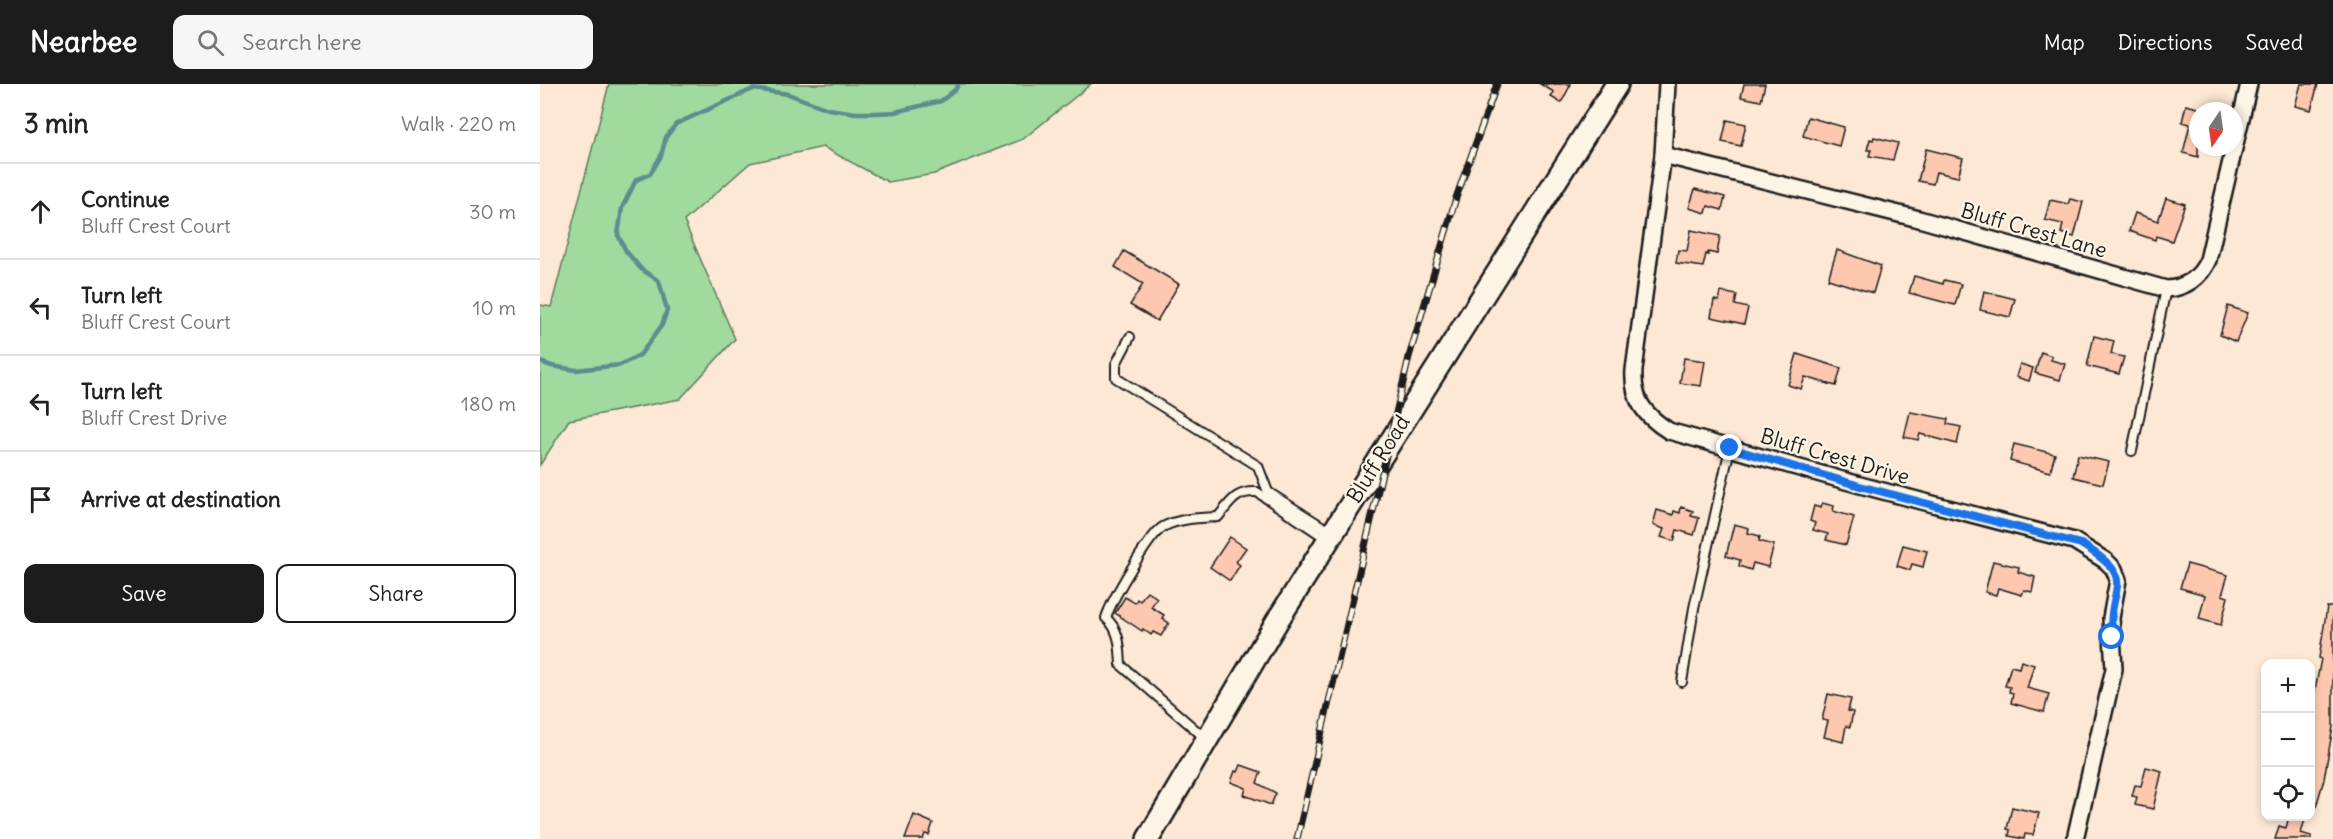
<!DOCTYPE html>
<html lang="en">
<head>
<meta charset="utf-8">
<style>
	:root { --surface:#fff; --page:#f6f6f6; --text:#222; --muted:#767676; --line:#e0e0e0; --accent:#1c1c1c }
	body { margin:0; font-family:Delius,sans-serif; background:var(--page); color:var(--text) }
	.controls { position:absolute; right:18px; bottom:18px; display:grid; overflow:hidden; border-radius:12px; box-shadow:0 3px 9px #0003 }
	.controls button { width:54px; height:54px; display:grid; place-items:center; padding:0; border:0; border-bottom:2px solid var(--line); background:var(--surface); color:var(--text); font:30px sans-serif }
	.compass { position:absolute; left:1649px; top:18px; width:54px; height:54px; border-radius:50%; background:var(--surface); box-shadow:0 3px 9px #0003; rotate:193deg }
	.stop { position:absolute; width:18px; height:18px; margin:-14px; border:4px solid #1a73e8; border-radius:50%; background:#fff }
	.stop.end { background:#1a73e8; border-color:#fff; box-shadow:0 2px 6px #0008 }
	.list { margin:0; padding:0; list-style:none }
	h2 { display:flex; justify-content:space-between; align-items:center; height:78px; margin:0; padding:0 24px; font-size:26px }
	h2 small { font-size:20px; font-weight:400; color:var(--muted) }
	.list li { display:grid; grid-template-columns:39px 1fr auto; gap:18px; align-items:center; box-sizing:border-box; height:96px; padding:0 24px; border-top:2px solid var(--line) }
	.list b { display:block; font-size:22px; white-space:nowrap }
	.list p { margin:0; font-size:20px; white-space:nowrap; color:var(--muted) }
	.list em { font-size:20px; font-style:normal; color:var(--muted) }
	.actions { display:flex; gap:12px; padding:18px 24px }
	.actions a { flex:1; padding:14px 0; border:2px solid var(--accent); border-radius:12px; text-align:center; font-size:21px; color:var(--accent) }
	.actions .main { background:var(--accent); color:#fff }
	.icon { flex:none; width:33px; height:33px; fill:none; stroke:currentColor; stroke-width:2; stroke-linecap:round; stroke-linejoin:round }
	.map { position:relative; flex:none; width:1793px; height:755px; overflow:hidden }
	header { display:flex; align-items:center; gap:36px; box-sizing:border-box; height:84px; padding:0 30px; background:var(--accent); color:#fff }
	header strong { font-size:28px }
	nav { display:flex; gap:33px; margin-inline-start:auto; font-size:21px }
	.search { width:420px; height:54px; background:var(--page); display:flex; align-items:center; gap:15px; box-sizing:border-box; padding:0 21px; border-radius:12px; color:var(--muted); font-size:22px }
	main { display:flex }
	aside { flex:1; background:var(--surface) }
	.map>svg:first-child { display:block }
</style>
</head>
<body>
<header>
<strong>Nearbee</strong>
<div class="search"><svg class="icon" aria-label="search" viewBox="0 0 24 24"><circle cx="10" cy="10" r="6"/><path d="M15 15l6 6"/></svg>Search here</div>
<nav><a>Map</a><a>Directions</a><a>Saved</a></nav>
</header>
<main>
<aside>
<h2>3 min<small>Walk · 220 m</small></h2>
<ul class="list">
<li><svg class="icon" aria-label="ahead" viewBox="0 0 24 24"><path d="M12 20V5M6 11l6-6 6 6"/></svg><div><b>Continue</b><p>Bluff Crest Court</p></div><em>30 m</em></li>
<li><svg class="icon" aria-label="left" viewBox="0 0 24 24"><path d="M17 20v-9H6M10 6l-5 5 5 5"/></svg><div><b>Turn left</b><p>Bluff Crest Court</p></div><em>10 m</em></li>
<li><svg class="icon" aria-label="left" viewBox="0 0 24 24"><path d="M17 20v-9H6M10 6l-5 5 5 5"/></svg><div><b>Turn left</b><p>Bluff Crest Drive</p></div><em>180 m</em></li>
<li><svg class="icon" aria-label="arrive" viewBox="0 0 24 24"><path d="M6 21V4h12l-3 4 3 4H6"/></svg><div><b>Arrive at destination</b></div></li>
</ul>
<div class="actions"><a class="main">Save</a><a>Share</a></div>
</aside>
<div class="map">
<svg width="1793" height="755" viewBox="0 0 1793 755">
	<rect width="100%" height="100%" fill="#fce8d5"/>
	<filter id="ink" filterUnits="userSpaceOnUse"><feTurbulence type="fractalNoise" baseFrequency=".0167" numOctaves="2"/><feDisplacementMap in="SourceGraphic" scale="12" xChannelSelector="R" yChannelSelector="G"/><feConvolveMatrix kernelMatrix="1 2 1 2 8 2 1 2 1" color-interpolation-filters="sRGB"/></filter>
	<g filter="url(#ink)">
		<path fill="#a1da9e" stroke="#5e7b5d" stroke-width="1.5" d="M69 0H551L483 55 394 90 348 98 283 63 210 79 144 137 195 255 140 315 29 336 0 381V221L11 223Z"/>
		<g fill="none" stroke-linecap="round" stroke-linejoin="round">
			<path stroke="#5c8d90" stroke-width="4.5" d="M0 278 12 282 36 286 80 281 100 271 122 241 127 226 119 197 101 185 86 167 78 151 82 124 96 96 110 90 121 72 126 53 136 40 213 5 248 10 288 25 316 29H337L355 28 401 17 416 5 418 0"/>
		</g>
		<g fill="#fdc8af" stroke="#1c1c1c" stroke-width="1.5">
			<path d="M1000 0H1031L1021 19 1011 13 1014 8Z"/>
			<path d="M1204 0H1225L1221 17 1201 13Z"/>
			<path d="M1761 0H1778L1771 26 1755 22Z"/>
			<path d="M1646 21 1658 24V73L1643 69 1650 40 1642 38Z"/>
			<path d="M1268 33 1304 43 1299 62 1263 52Z"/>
			<path d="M1187 36 1206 40 1201 62 1182 58Z"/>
			<path d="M1334 53 1358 59 1353 76 1329 72 1331 66H1327L1330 55 1333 56Z"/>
			<path d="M1386 65 1423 74 1418 93 1396 88 1393 100 1378 97Z"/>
			<path d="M1155 105 1185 113 1182 126 1168 122 1166 129 1149 124Z"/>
			<path d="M1626 114 1645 120 1632 157 1616 152 1615 156 1589 147 1595 129 1618 137Z"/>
			<path d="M1530 115 1543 118 1534 153 1521 149 1523 140 1505 136 1510 116 1528 120Z"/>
			<path d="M1151 146 1180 152 1177 170 1168 168V171L1166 170 1163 183 1136 179 1138 166 1147 167Z"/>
			<path d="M1297 166 1341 182 1333 209 1288 195Z"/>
			<path d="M584 167 639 200 617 237 590 221 603 200 575 183Z"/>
			<path d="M1374 192 1403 200 1404 196 1421 200 1415 221 1369 209Z"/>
			<path d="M1444 207 1475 215 1470 233 1440 226Z"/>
			<path d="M1181 208 1197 211 1195 221 1208 224 1204 240 1171 233 1174 216 1179 217Z"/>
			<path d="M1688 222 1708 229 1696 258 1680 251Z"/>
			<path d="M1554 252 1574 257 1571 270 1584 273 1579 290 1547 282Z"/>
			<path d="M1501 268 1512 272 1511 276 1525 280 1520 296 1495 289Z"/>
			<path d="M1257 270 1301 284 1296 302 1265 293 1261 305 1248 301Z"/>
			<path d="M1144 274 1165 277 1161 302 1140 299Z"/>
			<path d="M1480 280 1493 284 1489 297 1476 293Z"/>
			<path d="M1370 328 1408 335 1407 340 1421 343 1417 360 1380 350 1378 356 1364 353Z"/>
			<path d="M1474 360 1515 370 1510 388 1470 377Z"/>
			<path d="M1538 371 1569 378 1563 400 1533 393Z"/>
			<path d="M1282 419 1294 422 1293 427 1314 433 1306 461 1286 456 1288 450 1273 446 1275 439 1270 437 1274 422 1281 424Z"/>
			<path d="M1141 423 1153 427 1151 432 1159 434 1154 451 1137 446 1134 457 1121 453 1124 445 1113 441 1117 426 1133 431 1134 427 1140 429Z"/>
			<path d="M1194 440 1209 444 1208 449 1220 452 1219 457 1234 461 1228 483 1213 479 1211 486 1199 482 1200 476 1186 472Z"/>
			<path d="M690 453 706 464 696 478 700 481 690 497 670 483Z"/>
			<path d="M1363 461 1387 467 1383 483 1372 480 1370 486 1357 482Z"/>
			<path d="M1453 477 1479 483 1478 488 1495 493 1492 508 1484 506 1482 511 1458 504 1456 511 1445 508Z"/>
			<path d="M1647 480 1688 491 1682 511 1688 513 1681 541 1659 535 1665 511 1640 504Z"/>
			<path d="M607 507 617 514 611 523 624 531 622 534 629 539 621 552 613 548 611 551 603 545 602 547 575 529 585 513 595 519 597 515 600 517Z"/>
			<path d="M1787 523H1793V643L1784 695 1774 730H1770V632L1781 575 1779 574Z"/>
			<path d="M1481 577 1494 581 1487 604 1509 610 1504 628 1471 619 1473 609 1469 608 1470 603 1465 602 1471 582 1479 584Z"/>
			<path d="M1288 610 1311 615 1308 627 1313 628 1310 643 1306 642 1303 658 1284 653 1288 637 1282 636Z"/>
			<path d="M701 681 721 688 717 699 736 709 731 721 704 711 706 704 691 698 695 687 698 688Z"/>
			<path d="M1606 683 1622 687 1613 725 1595 721 1597 713 1592 712 1595 701 1601 702Z"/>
			<path d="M1472 723 1499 729 1493 751 1485 750 1484 755 1469 752 1470 746 1467 745Z"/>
			<path d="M374 731 393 739 389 751 385 750 383 755H365Z"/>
			<path d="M1749 732H1766L1761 749 1771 752V755H1735L1739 742 1746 744Z"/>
		</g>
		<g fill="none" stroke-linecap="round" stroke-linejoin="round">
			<g stroke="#1c1c1c" stroke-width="12">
				<g id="lane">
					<path d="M590 253 576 280V294L718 382 728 408 791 448"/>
					<path d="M1592 367 1626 205"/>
					<path d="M1142 598 1154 524 1190 364"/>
					<path d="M665 654 581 581C580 563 580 546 566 534 571 517 609 451 623 443 639 434 660 434 678 433 691 418 695 407 717 408L787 455"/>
				</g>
			</g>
			<g stroke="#1c1c1c" stroke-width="20">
				<g id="street">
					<path d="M1127 0 1123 71 1094 286C1092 316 1105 332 1129 347L1320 401 1534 457 1566 477 1574 485 1578 496 1571 534 1574 585 1535 755"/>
					<path d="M1123 71 1379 135 1626 205C1645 204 1660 194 1668 176L1709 0"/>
				</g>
			</g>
			<g stroke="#1c1c1c" stroke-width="26">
				<path id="secondary" d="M608 755 739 534 1077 0"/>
			</g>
			<use href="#lane" stroke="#fcf5e5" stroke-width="8"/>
			<use href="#street" stroke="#fcf5e5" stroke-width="15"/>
			<use href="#secondary" stroke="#fcf5e5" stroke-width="21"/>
			<g stroke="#1c1c1c" stroke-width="7">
				<path id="rail" d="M757 755 869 273 916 114 957 0"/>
			</g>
			<use href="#rail" stroke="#fcf5e5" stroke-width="4.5" stroke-dasharray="14" stroke-linecap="butt"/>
		</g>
	</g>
	<g fill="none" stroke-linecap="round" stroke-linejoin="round" filter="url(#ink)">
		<path stroke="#1a73e8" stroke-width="8" d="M1190 364 1320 402 1541 460C1602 497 1566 500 1572 553"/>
	</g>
	<g text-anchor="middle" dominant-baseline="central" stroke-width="4.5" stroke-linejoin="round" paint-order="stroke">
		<g font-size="21" fill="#1c1c1c" stroke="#fcf5e5">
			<text transform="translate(1494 146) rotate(16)">Bluff Crest Lane</text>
			<text transform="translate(1295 372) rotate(16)">Bluff Crest Drive</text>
			<text transform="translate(838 375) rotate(-58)">Bluff Road</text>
		</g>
	</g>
</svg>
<div class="controls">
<button>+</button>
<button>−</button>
<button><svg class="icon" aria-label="locate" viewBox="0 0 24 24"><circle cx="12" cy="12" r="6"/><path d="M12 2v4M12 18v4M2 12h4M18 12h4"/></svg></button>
</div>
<svg class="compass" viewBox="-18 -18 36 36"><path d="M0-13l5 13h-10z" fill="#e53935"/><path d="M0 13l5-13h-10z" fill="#767676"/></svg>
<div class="stop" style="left:1572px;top:553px"></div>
<div class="stop end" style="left:1190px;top:364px"></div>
</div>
</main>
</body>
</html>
